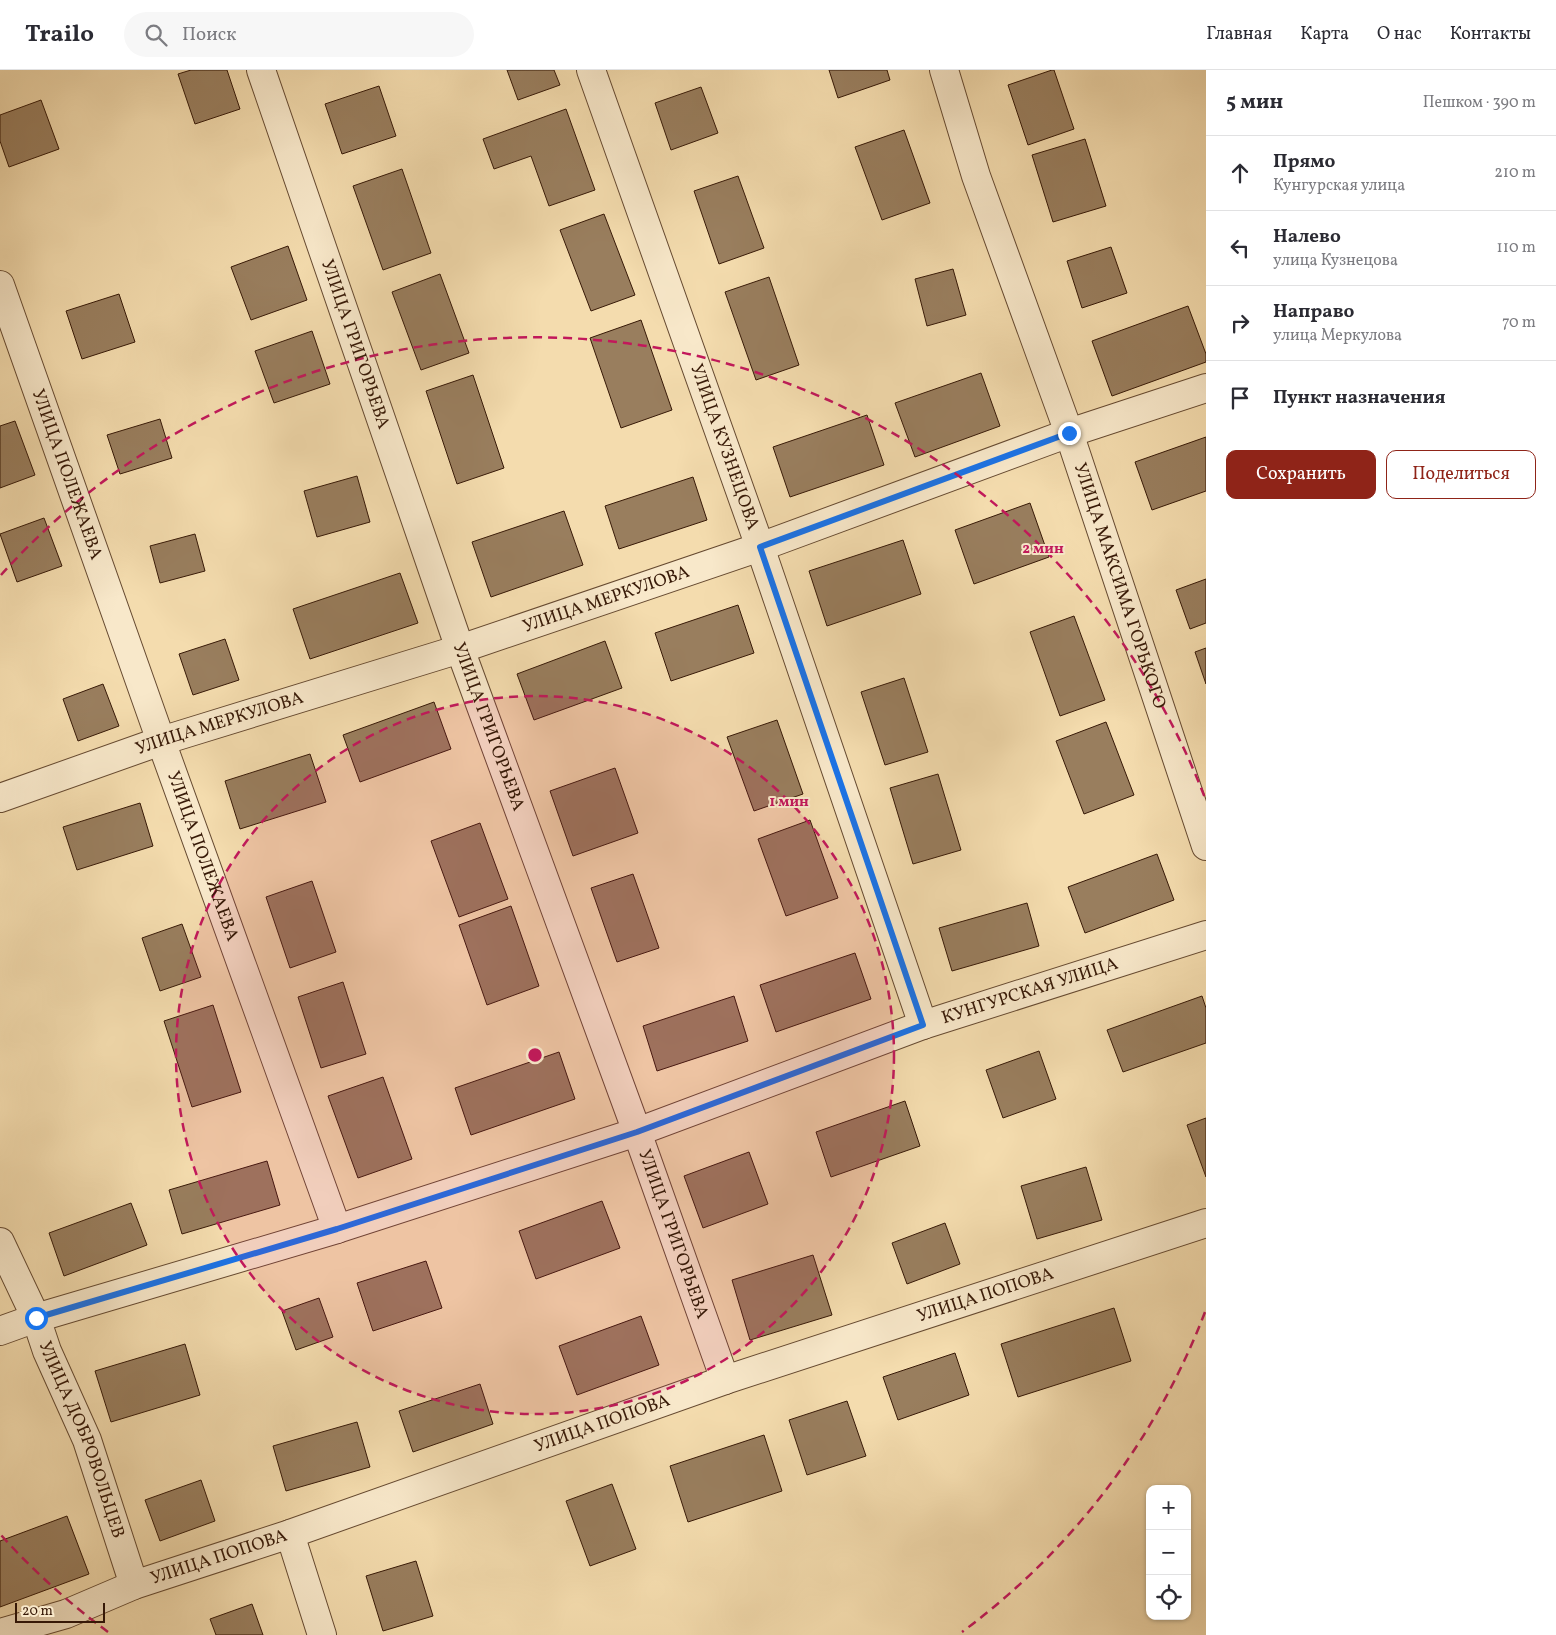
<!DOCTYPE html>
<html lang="ru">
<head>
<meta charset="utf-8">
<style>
	:root { --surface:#fff; --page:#f7f7f7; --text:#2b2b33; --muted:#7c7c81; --line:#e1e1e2; --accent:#8f2418 }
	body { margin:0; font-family:Vollkorn,serif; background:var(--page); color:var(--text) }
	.controls { position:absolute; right:15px; bottom:15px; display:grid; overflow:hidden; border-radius:10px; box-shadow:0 1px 4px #0004 }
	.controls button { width:45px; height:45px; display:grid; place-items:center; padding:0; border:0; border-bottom:1px solid var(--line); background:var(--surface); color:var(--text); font:25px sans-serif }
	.scale { position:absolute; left:15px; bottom:12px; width:90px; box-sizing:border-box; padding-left:5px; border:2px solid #371907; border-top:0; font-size:14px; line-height:18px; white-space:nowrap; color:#371907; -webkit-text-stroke:4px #f8e8ca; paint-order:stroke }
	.stop { position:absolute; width:15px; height:15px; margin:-11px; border:4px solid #1a73e8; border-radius:50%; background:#fff }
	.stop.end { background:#1a73e8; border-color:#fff; box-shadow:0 1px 5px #0008 }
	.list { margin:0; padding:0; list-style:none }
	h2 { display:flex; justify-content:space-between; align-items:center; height:65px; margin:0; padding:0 20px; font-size:21px }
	h2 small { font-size:16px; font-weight:400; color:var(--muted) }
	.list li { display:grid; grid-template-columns:32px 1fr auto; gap:15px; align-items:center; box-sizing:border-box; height:75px; padding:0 20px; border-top:1px solid var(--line) }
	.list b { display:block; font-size:19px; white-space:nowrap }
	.list p { margin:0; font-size:16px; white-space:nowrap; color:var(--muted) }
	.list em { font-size:16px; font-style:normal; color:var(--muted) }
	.actions { display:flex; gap:10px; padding:15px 20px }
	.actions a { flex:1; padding:11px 0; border:1px solid var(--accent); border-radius:10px; text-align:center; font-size:18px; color:var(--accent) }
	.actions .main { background:var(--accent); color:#fff }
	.icon { flex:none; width:28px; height:28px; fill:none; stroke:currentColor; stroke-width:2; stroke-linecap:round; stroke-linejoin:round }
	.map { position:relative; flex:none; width:1206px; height:1565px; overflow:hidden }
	header { display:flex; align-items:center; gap:30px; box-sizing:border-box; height:70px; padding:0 25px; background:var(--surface); border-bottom:1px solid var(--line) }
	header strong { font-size:24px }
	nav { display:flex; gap:28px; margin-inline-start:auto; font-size:18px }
	.search { width:350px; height:45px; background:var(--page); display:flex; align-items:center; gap:12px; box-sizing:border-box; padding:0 18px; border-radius:28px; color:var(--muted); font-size:19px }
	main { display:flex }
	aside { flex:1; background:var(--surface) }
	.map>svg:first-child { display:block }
</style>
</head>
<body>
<header>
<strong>Trailo</strong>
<div class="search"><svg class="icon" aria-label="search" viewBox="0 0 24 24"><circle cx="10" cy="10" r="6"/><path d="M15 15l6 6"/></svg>Поиск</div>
<nav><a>Главная</a><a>Карта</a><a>О нас</a><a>Контакты</a></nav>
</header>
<main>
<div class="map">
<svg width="1206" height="1565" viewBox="0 0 1206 1565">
	<rect width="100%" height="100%" fill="#f4dcae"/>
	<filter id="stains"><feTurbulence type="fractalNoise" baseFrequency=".004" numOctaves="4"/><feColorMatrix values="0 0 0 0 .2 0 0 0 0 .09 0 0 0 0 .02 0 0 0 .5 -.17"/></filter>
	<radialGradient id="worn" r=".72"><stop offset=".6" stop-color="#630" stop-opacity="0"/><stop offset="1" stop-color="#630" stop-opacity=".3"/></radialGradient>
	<g fill="#997e5e" stroke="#371907">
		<path d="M191 0H227L240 39 195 54 178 4Z"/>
		<path d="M507 0H554L560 15 518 30Z"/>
		<path d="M829 0H887L890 10 838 28Z"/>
		<path d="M1052 0H1054L1074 59 1028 75 1008 15Z"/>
		<path d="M379 16 396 66 342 84 325 34Z"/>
		<path d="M701 17 718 63 671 80 655 33Z"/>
		<path d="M41 30 59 79 9 97 0 71V45Z"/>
		<path d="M566 39 595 120 549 136 531 86 494 99 483 69Z"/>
		<path d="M904 60 930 133 882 150 855 77Z"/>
		<path d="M1085 69 1106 136 1053 152 1032 85Z"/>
		<path d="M402 99 431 183 383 200 353 116Z"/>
		<path d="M738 106 764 178 719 194 694 121Z"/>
		<path d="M604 144 635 225 591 241 560 160Z"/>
		<path d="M288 176 307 230 251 250 231 197Z"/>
		<path d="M1111 177 1127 223 1082 238 1067 191Z"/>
		<path d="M953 199 966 245 927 256 915 209Z"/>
		<path d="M440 204 469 283 421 300 392 222Z"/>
		<path d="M769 207 799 295 756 310 725 222Z"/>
		<path d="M119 224 135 272 82 289 66 241Z"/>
		<path d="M1188 236 1206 284V292L1112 326 1092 271Z"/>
		<path d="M641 250 672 340 621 358 590 268Z"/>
		<path d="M312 261 330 314 274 333 255 281Z"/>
		<path d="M981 303 1000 356 915 387 895 333Z"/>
		<path d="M473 305 504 398 457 414 426 321Z"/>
		<path d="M867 345 884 395 790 427 773 377Z"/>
		<path d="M160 349 172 388 120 404 107 365Z"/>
		<path d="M15 351 35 405 0 418V356Z"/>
		<path d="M1206 367V421L1152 440 1135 392Z"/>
		<path d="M357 406 370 452 317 467 304 421Z"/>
		<path d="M693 407 707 450 619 479 605 436Z"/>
		<path d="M1030 433 1049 487 974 514 955 460Z"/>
		<path d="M564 441 583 495 491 527 472 472Z"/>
		<path d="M44 448 62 496 17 512 0 464Z"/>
		<path d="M195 464 205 501 160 513 150 476Z"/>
		<path d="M903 470 921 524 827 556 809 501Z"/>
		<path d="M400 503 418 553 310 589 293 539Z"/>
		<path d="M1206 509V553L1190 559 1176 520Z"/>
		<path d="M738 535 754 583 671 611 655 563Z"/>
		<path d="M1074 546 1105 630 1060 646 1030 562Z"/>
		<path d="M225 569 239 610 193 625 179 584Z"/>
		<path d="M605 571 622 618 534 650 517 604Z"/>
		<path d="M1206 578V614L1195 582Z"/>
		<path d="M904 608 928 682 885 695 861 622Z"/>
		<path d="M103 614 119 656 78 671 63 629Z"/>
		<path d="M434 632 451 679 360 712 343 665Z"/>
		<path d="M777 650 803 724 754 741 727 667Z"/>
		<path d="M1106 652 1134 725 1084 744 1056 671Z"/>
		<path d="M310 684 326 732 240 759 225 711Z"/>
		<path d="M615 698 638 763 573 786 550 721Z"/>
		<path d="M938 704 961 780 913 794 890 718Z"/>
		<path d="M140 733 153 776 77 800 63 757Z"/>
		<path d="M810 750 838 828 786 846 758 769Z"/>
		<path d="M480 753 508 829 459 847 431 771Z"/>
		<path d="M1157 784 1174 830 1085 863 1068 817Z"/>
		<path d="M633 804 659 878 617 892 591 818Z"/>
		<path d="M312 811 336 882 290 898 266 827Z"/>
		<path d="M1027 833 1039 876 952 901 939 858Z"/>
		<path d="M511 836 539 916 487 935 459 855Z"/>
		<path d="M182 854 201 907 160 921 142 868Z"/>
		<path d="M855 883 871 929 776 962 760 915Z"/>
		<path d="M343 912 366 984 321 998 298 927Z"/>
		<path d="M734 926 748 971 657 1001 643 956Z"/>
		<path d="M1202 926 1206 938V973L1123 1002 1107 960Z"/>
		<path d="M213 935 241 1022 192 1037 164 951Z"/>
		<path d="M1039 981 1056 1029 1003 1048 986 1000Z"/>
		<path d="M559 982 575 1029 471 1065 455 1018Z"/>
		<path d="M383 1007 412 1089 358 1108 328 1026Z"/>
		<path d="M905 1031 920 1076 831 1107 816 1062Z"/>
		<path d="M1206 1048V1107L1187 1055Z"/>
		<path d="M749 1082 768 1134 703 1158 684 1106Z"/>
		<path d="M267 1091 280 1135 182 1164 169 1120Z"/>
		<path d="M1086 1097 1102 1150 1037 1169 1021 1116Z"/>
		<path d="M602 1131 620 1178 536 1209 519 1161Z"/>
		<path d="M131 1133 147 1175 64 1206 49 1163Z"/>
		<path d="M945 1153 960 1194 907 1214 892 1173Z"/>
		<path d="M813 1185 832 1245 750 1270 732 1210Z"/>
		<path d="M426 1191 442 1238 373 1261 357 1213Z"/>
		<path d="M319 1228 333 1267 296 1280 282 1241Z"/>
		<path d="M1114 1238 1131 1291 1018 1327 1001 1274Z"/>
		<path d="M641 1246 659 1295 577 1325 559 1276Z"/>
		<path d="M185 1274 200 1325 111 1352 95 1301Z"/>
		<path d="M955 1283 969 1325 898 1350 883 1307Z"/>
		<path d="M480 1314 493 1354 413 1382 399 1341Z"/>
		<path d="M847 1331 866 1386 807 1405 789 1350Z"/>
		<path d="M357 1352 370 1397 286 1421 273 1376Z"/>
		<path d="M764 1365 782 1421 688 1452 670 1396Z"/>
		<path d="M201 1410 215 1451 160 1471 145 1430Z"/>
		<path d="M612 1414 636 1479 590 1496 566 1431Z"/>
		<path d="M67 1446 89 1504 0 1537V1471Z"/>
		<path d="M416 1491 433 1546 383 1561 366 1506Z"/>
		<path d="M252 1534 263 1565H216L210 1549Z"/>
	</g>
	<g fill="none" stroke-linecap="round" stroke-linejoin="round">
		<g stroke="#664a31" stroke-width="30">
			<g id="street">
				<path id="s1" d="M261 0 460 579 637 1062 725 1310"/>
				<path id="s2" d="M591 0 760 477 923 955"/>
				<path id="s3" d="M944 0 976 106 1069 363 1206 776"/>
				<path id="s4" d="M0 215 161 671 337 1159"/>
				<path id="s5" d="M0 728 161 671 460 579 760 477 1069 363 1206 318"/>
				<path id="s6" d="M0 1172 36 1248 47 1281 87 1370 134 1515"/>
				<path id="s7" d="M0 1261 36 1248 337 1159 637 1062 923 955 1206 865"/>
				<path d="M290 1464 322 1565"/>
				<path id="s8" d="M0 1563 66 1544 134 1515 290 1464 725 1310 1206 1153"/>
			</g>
		</g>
		<use href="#street" stroke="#f8e8ca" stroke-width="28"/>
	</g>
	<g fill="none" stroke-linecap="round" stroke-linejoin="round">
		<path stroke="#1a73e8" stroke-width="6" d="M36 1248 337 1159 637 1062 923 955 760 477 1069 363"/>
	</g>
	<circle cx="535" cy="985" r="359" fill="#c2185b" fill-opacity=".12"/>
	<g fill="none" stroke="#c2185b" stroke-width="2.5" stroke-dasharray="9 6">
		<circle cx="535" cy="985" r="359"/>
		<path d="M1205 1242A718 718 0 0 1 962 1562M108 1562A718 718 0 0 1 1 1465M1 505A718 718 0 0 1 1205 728"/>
	</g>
	<g text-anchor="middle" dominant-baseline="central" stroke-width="4" stroke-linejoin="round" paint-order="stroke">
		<g font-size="18" fill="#371907" stroke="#f8e8ca">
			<text stroke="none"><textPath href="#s1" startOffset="290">УЛИЦА ГРИГОРЬЕВА</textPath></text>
			<text stroke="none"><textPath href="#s2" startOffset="400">УЛИЦА КУЗНЕЦОВА</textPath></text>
			<text stroke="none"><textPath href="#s4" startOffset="201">УЛИЦА ПОЛЕЖАЕВА</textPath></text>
			<text stroke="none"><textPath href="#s3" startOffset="545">УЛИЦА МАКСИМА ГОРЬКОГО</textPath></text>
			<text stroke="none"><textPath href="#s5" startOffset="638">УЛИЦА МЕРКУЛОВА</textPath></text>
			<text stroke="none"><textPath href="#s5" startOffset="232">УЛИЦА МЕРКУЛОВА</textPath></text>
			<text stroke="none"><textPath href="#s1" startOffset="695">УЛИЦА ГРИГОРЬЕВА</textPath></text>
			<text stroke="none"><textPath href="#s4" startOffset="606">УЛИЦА ПОЛЕЖАЕВА</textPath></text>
			<text stroke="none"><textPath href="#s7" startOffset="1085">КУНГУРСКАЯ УЛИЦА</textPath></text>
			<text stroke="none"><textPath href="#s1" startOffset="1235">УЛИЦА ГРИГОРЬЕВА</textPath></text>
			<text stroke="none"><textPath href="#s8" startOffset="1042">УЛИЦА ПОПОВА</textPath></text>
			<text stroke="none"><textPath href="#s8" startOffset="638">УЛИЦА ПОПОВА</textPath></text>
			<text stroke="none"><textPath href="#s6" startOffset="214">УЛИЦА ДОБРОВОЛЬЦЕВ</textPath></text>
			<text stroke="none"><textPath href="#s8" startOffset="232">УЛИЦА ПОПОВА</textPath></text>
		</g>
	</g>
	<circle cx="535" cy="985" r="8" fill="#c2185b" stroke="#f8e8ca" stroke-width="2.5"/>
	<g font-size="15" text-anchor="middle" font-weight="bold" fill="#c2185b" stroke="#f8e8ca" stroke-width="4" stroke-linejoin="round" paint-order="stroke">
		<text x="1043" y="483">2 мин</text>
		<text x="789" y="736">1 мин</text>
	</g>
	<rect width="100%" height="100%" filter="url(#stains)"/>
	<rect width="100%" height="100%" fill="url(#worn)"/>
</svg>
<div class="controls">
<button>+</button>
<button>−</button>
<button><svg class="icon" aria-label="locate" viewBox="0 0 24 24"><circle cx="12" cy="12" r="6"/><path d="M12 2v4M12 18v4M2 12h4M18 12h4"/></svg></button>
</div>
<div class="scale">20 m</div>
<div class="stop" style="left:36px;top:1248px"></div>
<div class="stop end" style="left:1069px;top:363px"></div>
</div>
<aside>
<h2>5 мин<small>Пешком · 390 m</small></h2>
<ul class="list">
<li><svg class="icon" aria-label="ahead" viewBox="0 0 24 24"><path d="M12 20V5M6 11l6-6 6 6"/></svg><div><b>Прямо</b><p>Кунгурская улица</p></div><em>210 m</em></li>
<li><svg class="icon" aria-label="left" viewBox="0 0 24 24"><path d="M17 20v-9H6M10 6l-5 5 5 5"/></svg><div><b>Налево</b><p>улица Кузнецова</p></div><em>110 m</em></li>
<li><svg class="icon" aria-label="right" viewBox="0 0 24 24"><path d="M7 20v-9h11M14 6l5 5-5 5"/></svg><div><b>Направо</b><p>улица Меркулова</p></div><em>70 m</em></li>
<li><svg class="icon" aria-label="arrive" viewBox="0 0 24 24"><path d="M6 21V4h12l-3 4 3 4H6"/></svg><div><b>Пункт назначения</b></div></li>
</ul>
<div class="actions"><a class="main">Сохранить</a><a>Поделиться</a></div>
</aside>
</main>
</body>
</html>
